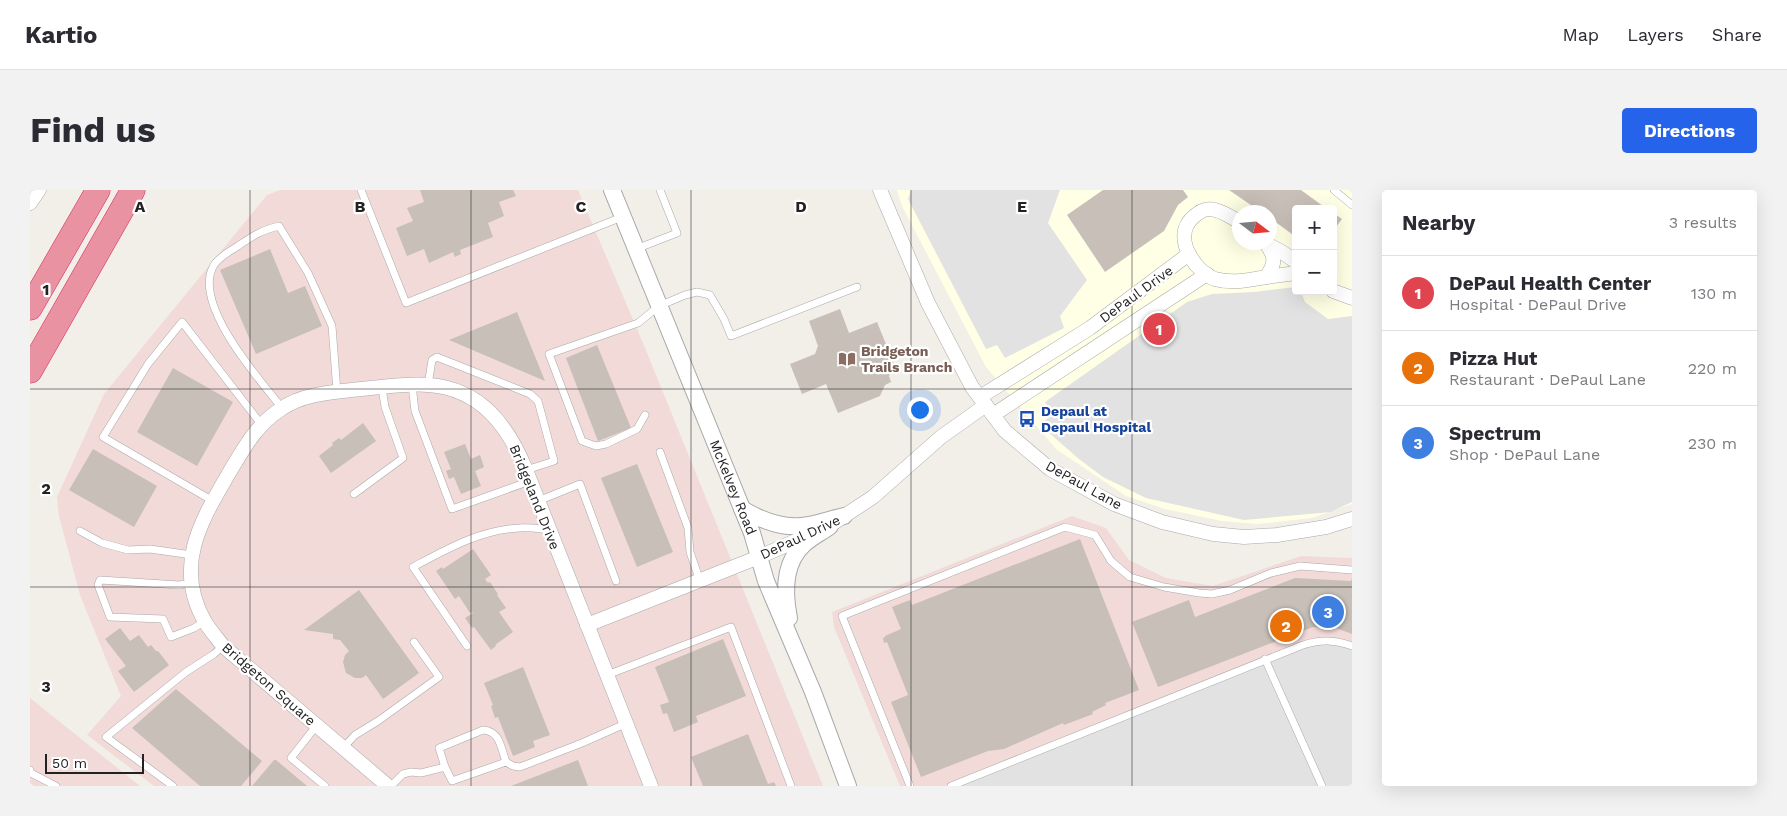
<!DOCTYPE html>
<html lang="en">
<head>
<meta charset="utf-8">
<style>
	:root { --surface:#fff; --page:#f2f2f3; --text:#2b2b33; --muted:#7c7c81; --line:#e1e1e2; --accent:#2563eb }
	body { margin:0; font-family:"Work Sans",sans-serif; background:var(--page); color:var(--text) }
	.controls { position:absolute; right:15px; top:15px; display:grid; overflow:hidden; border-radius:5px; box-shadow:0 5px 20px #0002 }
	.controls button { width:45px; height:45px; display:grid; place-items:center; padding:0; border:0; border-bottom:1px solid var(--line); background:var(--surface); color:var(--text); font:25px sans-serif }
	.compass { position:absolute; left:1202px; top:15px; width:45px; height:45px; border-radius:50%; background:var(--surface); box-shadow:0 5px 20px #0002; rotate:106deg }
	.scale { position:absolute; left:15px; bottom:12px; width:99px; box-sizing:border-box; padding-left:5px; border:2px solid #222; border-top:0; font-size:14px; line-height:18px; white-space:nowrap; color:#222; -webkit-text-stroke:4px #fff; paint-order:stroke }
	.you { position:absolute; left:889px; top:219px; width:18px; height:18px; margin:-12px; border:4px solid #fff; border-radius:50%; background:#1a73e8; box-shadow:0 0 0 8px #1a73e833 }
	.badge { display:grid; place-items:center; width:32px; height:32px; border-radius:50%; background:var(--accent); color:#fff; font-size:16px; font-weight:700 }
	.pin { position:absolute; translate:-50% -50%; border:2px solid #fff; box-shadow:0 1px 5px #0006 }
	.list { margin:0; padding:0; list-style:none }
	h2 { display:flex; justify-content:space-between; align-items:center; height:65px; margin:0; padding:0 20px; font-size:21px }
	h2 small { font-size:16px; font-weight:400; color:var(--muted) }
	.list li { display:grid; grid-template-columns:32px 1fr auto; gap:15px; align-items:center; box-sizing:border-box; height:75px; padding:0 20px; border-top:1px solid var(--line) }
	.list b { display:block; font-size:19px; white-space:nowrap }
	.list p { margin:0; font-size:16px; white-space:nowrap; color:var(--muted) }
	.list em { font-size:16px; font-style:normal; color:var(--muted) }
	.map { position:relative; flex:none; width:1322px; height:596px; overflow:hidden; border-radius:5px }
	header { display:flex; align-items:center; gap:30px; box-sizing:border-box; height:70px; padding:0 25px; background:var(--surface); border-bottom:1px solid var(--line) }
	header strong { font-size:24px }
	nav { display:flex; gap:28px; margin-inline-start:auto; font-size:18px }
	.intro { display:flex; align-items:center; justify-content:space-between; box-sizing:border-box; height:120px; padding:0 30px }
	h1 { margin:0; font-size:35px }
	.button { padding:12px 22px; border-radius:5px; background:var(--accent); color:#fff; font-size:18px; font-weight:700 }
	main { display:flex; gap:30px; padding:0 30px }
	aside { flex:1; background:var(--surface); border-radius:5px; box-shadow:0 5px 20px #0002 }
	.map>svg:first-child { display:block }
</style>
</head>
<body>
<header>
<strong>Kartio</strong>
<nav><a>Map</a><a>Layers</a><a>Share</a></nav>
</header>
<div class="intro"><h1>Find us</h1><a class="button">Directions</a></div>
<main>
<div class="map">
<svg width="1322" height="596" viewBox="0 0 1322 596">
	<rect width="100%" height="100%" fill="#f2efe9"/>
	<g fill="#f2dad9">
		<path d="M250 0H548L613 153 793 596H124L57 545 91 506 50 405 29 326 27 307 74 204 237 5Z"/>
		<path d="M1042 326 1076 338 1099 370 1136 388 1183 396 1271 366 1322 368V596H870L804 437 802 422Z"/>
		<path d="M0 508 110 596H0Z"/>
	</g>
	<path fill="#ffffe5" fill-rule="evenodd" d="M867 0H1322V314L1282 328 1228 334 1192 331 1135 319 1096 306 1026 259 956 177 872 16ZM1266 19H1303V101H1266ZM1210 22H1240V52H1210Z"/>
	<g fill="#e2e2e2">
		<path d="M881 0H1030L1018 33 1057 90 1030 126 1034 138 975 168 967 155 956 159 878 9Z"/>
		<path d="M1266 97V101H1271L1275 112 1298 129 1322 126V312L1301 322 1214 330 1116 308 1073 287 1049 269 1010 235 1021 225 1015 212 1157 112 1182 104 1224 102Z"/>
		<path d="M1311 455 1322 459V596H921L1062 539 1278 457Z"/>
	</g>
	<g fill="#c7bfb8">
		<path d="M390 0H483L486 6 469 12 474 26 458 33 463 47 430 60 431 64 425 67 423 62 399 73 394 59 377 66 366 38 383 31 377 18 394 12Z"/>
		<path d="M1073 0H1153L1158 7 1148 15 1134 41 1075 82 1037 25Z"/>
		<path d="M1199 0H1271L1297 19H1266V47L1240 28V22H1231Z"/>
		<path d="M1303 23 1312 29 1303 41Z"/>
		<path d="M240 59 258 103 275 96 292 136 226 164 190 80Z"/>
		<path d="M810 119 819 143 847 132 864 174 859 186 861 192 855 195 850 206 808 223 796 194 772 204 760 174 785 164 788 156 779 131Z"/>
		<path d="M487 122 515 191 419 150Z"/>
		<path d="M567 155 601 238 568 251 536 168Z"/>
		<path d="M143 178 203 212 167 276 107 242Z"/>
		<path d="M333 233 346 251 301 283 289 266 303 255 302 253 309 248 311 250Z"/>
		<path d="M435 254 441 269 450 265 454 277 445 281 451 296 431 304 424 287 419 289 416 281 421 279 414 262Z"/>
		<path d="M63 259 127 296 104 337 39 300Z"/>
		<path d="M607 274 643 362 607 377 571 288Z"/>
		<path d="M1050 349 1109 500 1075 513 1076 515 1062 522 1063 524 1034 535 1033 533 974 559 958 561 891 587 861 512 878 505 857 452 854 453 853 448 855 447V446L871 439 862 417 880 410 882 415Z"/>
		<path d="M443 359 461 385 455 389 458 393 460 392 468 404 467 405 476 418 469 422 483 442 465 455 466 456 461 460 444 437 442 438 435 428 443 423 442 422 440 423 429 406 425 409 406 381 412 377 413 379Z"/>
		<path d="M1265 388 1321 391 1322 388V444L1306 438 1283 437 1128 497 1102 432 1159 410 1165 427Z"/>
		<path d="M329 400 389 483 353 509 336 485 332 488H325L316 483 313 472 315 465 319 461 310 450 303 449V444L274 440Z"/>
		<path d="M90 438 100 451 109 445 118 457 121 455 126 461H128L139 475 104 502 88 481 96 476 75 449Z"/>
		<path d="M693 449 716 506 666 526 668 532 644 542 637 523 633 524 630 515 639 512 625 477Z"/>
		<path d="M493 477 520 545 503 551 505 557 483 566 468 527 465 528 461 516 463 515 454 493Z"/>
		<path d="M146 499 232 571 211 596H170L102 538Z"/>
		<path d="M718 544 738 594 744 592 746 596H673L661 567Z"/>
		<path d="M244 570H246L277 596H222Z"/>
		<path d="M548 570 558 596H481Z"/>
	</g>
	<g fill="none" stroke-linecap="round" stroke-linejoin="round">
		<g stroke="#a9a9a9" stroke-width="8">
			<g id="service">
				<path d="M331 0 376 113 592 27"/>
				<path d="M1304 0 1322 15"/>
				<path d="M606 59 647 43 630 0"/>
				<path d="M382 195 385 221 422 319 500 291"/>
				<path d="M398 195 402 170 407 167 500 204 508 211 524 271 496 280"/>
				<path d="M252 218C229 189 161 113 184 75 189 67 200 61 208 56 224 45 230 41 249 36L278 83 302 136 307 202"/>
				<path d="M615 225 607 239 576 254 566 256 552 251 519 164 608 133 629 116 655 105 667 102 680 105 694 129 701 146 827 97"/>
				<path d="M630 262 658 338 660 362 670 391"/>
				<path d="M324 304 373 268 355 217 352 198"/>
				<path d="M183 311 73 247 118 174 152 132 231 234"/>
				<path d="M508 311 550 294 586 391"/>
				<path d="M50 341 72 353 98 360 120 359 162 365"/>
				<path d="M162 393 149 395 70 390 68 395 80 427 133 429 141 447 164 438 175 431"/>
				<path d="M437 456 383 377C417 359 450 340 489 338 499 337 510 339 520 340"/>
				<path d="M1235 469 1292 596"/>
				<path d="M577 485 701 437 761 596"/>
				<path d="M287 535 261 568 295 596"/>
				<path d="M313 558 325 545 348 531 409 487 384 452"/>
				<path d="M415 577 409 558 453 540C470 541 471 558 476 572"/>
				<path d="M0 580 1 583 26 596"/>
				<path d="M143 596 76 547 156 482 184 464 193 456"/>
				<path d="M361 596 373 584 381 582 391 583 415 577 422 591 476 572 483 576 490 577 552 553 597 533"/>
				<path d="M880 596 812 426 1035 337 1065 345 1081 371 1100 387 1134 397 1169 403 1182 404 1200 400 1241 383 1270 376 1322 380"/>
				<path d="M921 596 1273 455C1291 449 1305 450 1322 456"/>
			</g>
		</g>
		<g stroke="#a9a9a9" stroke-width="15">
			<g id="minor">
				<path d="M850 0 898 113 942 197 975 241 1020 279 1084 314 1132 332 1183 344 1214 347 1247 345 1296 337 1322 329"/>
				<path d="M0 13 9 0"/>
				<path d="M1210 32C1202 28 1194 22 1185 20 1179 18 1172 20 1167 24 1163 27 1159 31 1157 35 1147 54 1167 83 1185 89 1202 94 1219 90 1236 87 1246 73 1246 67 1235 52"/>
				<path d="M1237 54 1252 62 1266 72"/>
				<path d="M1236 87 1266 83"/>
				<path d="M1303 101 1322 108"/>
				<path d="M950 207 1060 138 1159 64"/>
				<path d="M963 225 1177 84"/>
				<path d="M805 332 843 307 911 247 956 215"/>
				<path d="M557 435 729 367 784 343"/>
				<path d="M358 596 193 456C187 448 180 440 175 432 143 376 171 331 199 283 214 258 226 235 251 219 273 203 305 202 331 199 354 197 377 193 399 195 451 199 478 236 496 280L621 596"/>
			</g>
		</g>
		<g stroke="#a9a9a9" stroke-width="18">
			<g id="tertiary">
				<path id="s1" d="M582 0 722 343 736 391 783 502 818 596"/>
				<path d="M712 319C729 329 750 338 771 336 785 335 800 329 814 326"/>
				<path d="M759 428C754 403 753 373 774 354 782 347 792 342 800 336"/>
			</g>
		</g>
		<g stroke="#dc2a67" stroke-width="25">
			<g id="motorway">
				<path d="M0 118 68 0"/>
				<path d="M0 181 103 0"/>
			</g>
		</g>
		<use href="#service" stroke="#fff" stroke-width="7"/>
		<use href="#minor" stroke="#fff" stroke-width="14"/>
		<use href="#tertiary" stroke="#fff" stroke-width="16"/>
		<use href="#motorway" stroke="#e892a2" stroke-width="24"/>
	</g>
	<path fill="none" stroke="#222" stroke-width="1" stroke-opacity="0.55" d="M220 0V596M441 0V596M661 0V596M881 0V596M1102 0V596M0 199H1322M0 397H1322"/>
	<defs>
		<g id="library-bare" transform="scale(1.35)"><path d="M-6-4Q-3-5.5-.7-3.5V5Q-3 3-6 4ZM6-4Q3-5.5 .7-3.5V5Q3 3 6 4Z" fill="#8d6e63" stroke="#fff" stroke-width="2.5" paint-order="stroke"/></g>
		<g id="bus-bare" transform="scale(1.35)"><path d="M-5-6H5V4H4V6H2V4H-2V6H-4V4H-5ZM-3.5-4V0h7V-4ZM-3.5 1.2v1.5H-2V1.2ZM2 1.2v1.5H3.5V1.2Z" fill="#1a4fb4" stroke="#fff" stroke-width="2.5" paint-order="stroke"/></g>
	</defs>
	<g fill-rule="evenodd">
		<use href="#library-bare" x="817" y="169"/>
		<use href="#bus-bare" x="997" y="229"/>
	</g>
	<g text-anchor="middle" dominant-baseline="central" stroke-width="4.5" stroke-linejoin="round" paint-order="stroke">
		<g font-size="14" fill="#222" stroke="#fff">
			<text transform="translate(1106 104) rotate(-36)">DePaul Drive</text>
			<text transform="translate(1054 295) rotate(29)">DePaul Lane</text>
			<text stroke="none"><textPath href="#s1" startOffset="321">McKelvey Road</textPath></text>
			<text transform="translate(505 307) rotate(68)">Bridgeland Drive</text>
			<text transform="translate(770 347) rotate(-25)">DePaul Drive</text>
			<text transform="translate(239 494) rotate(41)">Bridgeton Square</text>
		</g>
		<g font-size="14" font-weight="bold" fill="#785e54" stroke="#fff" text-anchor="start">
			<text x="831" y="161">Bridgeton<tspan x="831" dy="16">Trails Branch</tspan></text>
		</g>
		<g font-size="14" font-weight="bold" fill="#164399" stroke="#fff" text-anchor="start">
			<text x="1011" y="221">Depaul at<tspan x="1011" dy="16">Depaul Hospital</tspan></text>
		</g>
	</g>
	<g font-size="16" text-anchor="middle" font-weight="bold" fill="#222" stroke="#fff" stroke-width="4.5" stroke-linejoin="round" paint-order="stroke">
		<text x="110" y="22">A</text>
		<text x="330" y="22">B</text>
		<text x="551" y="22">C</text>
		<text x="771" y="22">D</text>
		<text x="992" y="22">E</text>
		<text x="16" y="105">1</text>
		<text x="16" y="304">2</text>
		<text x="16" y="502">3</text>
	</g>
</svg>
<div class="controls">
<button>+</button>
<button>−</button>
</div>
<svg class="compass" viewBox="-18 -18 36 36"><path d="M0-13l5 13h-10z" fill="#e53935"/><path d="M0 13l5-13h-10z" fill="#7c7c81"/></svg>
<div class="scale">50 m</div>
<div class="you"></div>
<div class="pin badge" style="left:1129px;top:139px;background:#e0444e">1</div>
<div class="pin badge" style="left:1256px;top:436px;background:#e8710a">2</div>
<div class="pin badge" style="left:1298px;top:422px;background:#3f7fe0">3</div>
</div>
<aside>
<h2>Nearby<small>3 results</small></h2>
<ul class="list">
<li><span class="badge" style="background:#e0444e">1</span><div><b>DePaul Health Center</b><p>Hospital · DePaul Drive</p></div><em>130 m</em></li>
<li><span class="badge" style="background:#e8710a">2</span><div><b>Pizza Hut</b><p>Restaurant · DePaul Lane</p></div><em>220 m</em></li>
<li><span class="badge" style="background:#3f7fe0">3</span><div><b>Spectrum</b><p>Shop · DePaul Lane</p></div><em>230 m</em></li>
</ul>
</aside>
</main>
</body>
</html>
